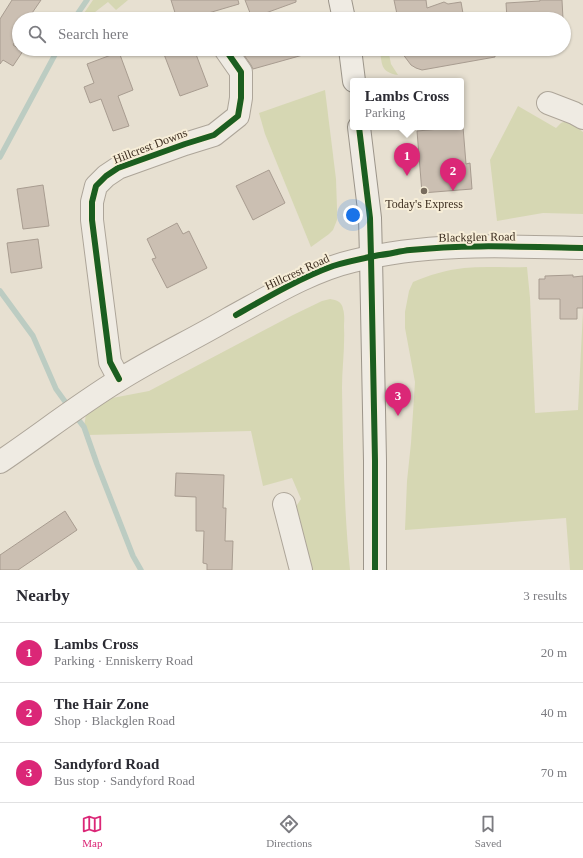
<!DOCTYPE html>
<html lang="en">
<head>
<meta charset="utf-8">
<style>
	:root { --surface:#fff; --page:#f2f2f3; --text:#2b2b33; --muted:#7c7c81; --line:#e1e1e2; --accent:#db2777 }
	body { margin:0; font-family:Georgia,serif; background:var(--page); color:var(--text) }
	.you { position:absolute; left:353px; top:215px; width:14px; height:14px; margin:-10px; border:3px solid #fff; border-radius:50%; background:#1a73e8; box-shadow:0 0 0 6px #1a73e833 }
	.badge { display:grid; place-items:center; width:26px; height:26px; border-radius:50%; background:var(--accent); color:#fff; font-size:13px; font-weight:700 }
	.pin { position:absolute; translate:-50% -33px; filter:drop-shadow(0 1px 2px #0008) }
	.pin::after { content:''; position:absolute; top:21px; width:14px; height:12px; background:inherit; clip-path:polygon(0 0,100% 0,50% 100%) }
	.popup { position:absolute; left:350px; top:78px; width:114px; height:52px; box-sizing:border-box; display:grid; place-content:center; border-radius:4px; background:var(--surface); filter:drop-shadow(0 1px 3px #0005); font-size:13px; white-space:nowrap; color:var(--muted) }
	.popup b { font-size:15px; color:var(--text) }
	.popup::after { content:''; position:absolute; left:50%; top:100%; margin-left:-8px; border:8px solid transparent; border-top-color:var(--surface) }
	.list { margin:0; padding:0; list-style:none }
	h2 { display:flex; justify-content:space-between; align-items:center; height:52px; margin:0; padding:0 16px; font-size:17px }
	h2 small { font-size:13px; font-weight:400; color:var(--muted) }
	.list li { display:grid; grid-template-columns:26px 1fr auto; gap:12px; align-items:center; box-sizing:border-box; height:60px; padding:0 16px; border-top:1px solid var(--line) }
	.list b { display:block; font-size:15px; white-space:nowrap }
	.list p { margin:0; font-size:13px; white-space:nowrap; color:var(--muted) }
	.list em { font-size:13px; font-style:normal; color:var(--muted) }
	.icon { flex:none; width:22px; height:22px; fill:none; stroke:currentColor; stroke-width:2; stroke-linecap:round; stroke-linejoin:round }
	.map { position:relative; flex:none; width:583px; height:570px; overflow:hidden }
	.search { position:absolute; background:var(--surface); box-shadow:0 1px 3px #0004; left:12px; right:12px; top:12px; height:44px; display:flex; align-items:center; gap:10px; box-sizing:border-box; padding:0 14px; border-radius:22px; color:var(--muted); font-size:15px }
	.sheet { height:232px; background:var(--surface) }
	nav { display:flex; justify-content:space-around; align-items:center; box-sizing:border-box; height:56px; border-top:1px solid var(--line); background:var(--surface); font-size:11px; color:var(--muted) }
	nav a { display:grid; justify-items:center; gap:2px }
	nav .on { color:var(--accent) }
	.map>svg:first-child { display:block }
</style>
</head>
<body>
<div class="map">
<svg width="583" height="570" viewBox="0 0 583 570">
	<rect width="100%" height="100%" fill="#e7e0d1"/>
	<g fill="#d6d7b3">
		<path d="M93 0H128L116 10 108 2 86 19H80Z"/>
		<path d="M380 49H385V53L389 54 391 64 398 75C380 72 382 64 380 49Z"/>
		<path d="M325 90 336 179 337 208V220L333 230 329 234 311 247 265 134 259 113Z"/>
		<path d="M518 106 556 128C557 127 560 124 561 123 567 119 578 128 583 132V214L543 213 497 221 490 160Z"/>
		<path d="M527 267 530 298 535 413 578 410 583 311V570H570L566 518 405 530 407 481 411 443 415 382 405 328V312L409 291 413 282C429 275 446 270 464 268 485 266 506 268 527 267Z"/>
		<path d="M330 299C337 300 342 302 343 309 345 315 344 322 344 327 345 348 342 368 342 388 343 449 344 510 350 570H309L295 508 301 499 292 478 263 486 251 431 87 435 84 427 86 414 107 399 149 391 293 315 322 301Z"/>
	</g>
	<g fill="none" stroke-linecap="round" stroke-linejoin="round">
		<g stroke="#bcccc2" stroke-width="5.5">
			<path d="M74 19 87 0"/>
			<path d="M0 157 58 49"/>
			<path d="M0 291 33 336 56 389 69 407"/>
			<path d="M74 414 84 427 97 464 133 556 141 570"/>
		</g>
	</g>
	<g fill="#cbbfb2" stroke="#a89c90">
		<path d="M12 0H41L28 19H19V36L13 45 23 51 13 66 3 60 0 64V19Z"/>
		<path d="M171 0H238L239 4 188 19H177Z"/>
		<path d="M245 0H296V2L252 18Z"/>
		<path d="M394 0H426L427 8 444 2 448 4 461 2 464 19H398Z"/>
		<path d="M540 0H562L563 19H507L506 3 540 1Z"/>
		<path d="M162 49H194L208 86 180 96Z"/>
		<path d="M243 49H309L310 53 253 69 251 65 244 55Z"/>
		<path d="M399 49H495V57L422 70 416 68 411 65Z"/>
		<path d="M119 52 133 90 118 96 129 126 113 131 101 99 90 103 84 87 94 83 87 64Z"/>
		<path d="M463 127 466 164 470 163 472 189 422 193 417 131Z"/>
		<path d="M269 170 285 203 253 220 236 186Z"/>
		<path d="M43 185 49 226 23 229 17 189Z"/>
		<path d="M177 223 183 234 189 231 207 268 167 288 152 259 156 258 147 239Z"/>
		<path d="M38 239 42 268 11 273 7 243Z"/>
		<path d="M573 275V277L583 276V308H577V319H560V299H539V279H545V276Z"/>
		<path d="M176 473 224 475 223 508H226L225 541H233L232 570H207V564L203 563 204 531H196V497L175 496Z"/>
		<path d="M65 511 77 530 18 570H0V555Z"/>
	</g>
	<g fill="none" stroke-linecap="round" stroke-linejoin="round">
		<g stroke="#ada599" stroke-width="24">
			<g id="minor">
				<path d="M548 103 574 113 583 118"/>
				<path d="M119 379 110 362 92 220V202L96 186 106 176 118 168 185 144 214 135 238 116 241 98V72L225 49"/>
				<path d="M284 504 301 570"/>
			</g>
		</g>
		<g stroke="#ada599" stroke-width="24">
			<path id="tertiary" d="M0 462C40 435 78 405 119 380 154 358 192 340 228 319 267 298 310 271 353 261 429 242 506 246 583 248"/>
		</g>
		<g stroke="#9c958a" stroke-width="24">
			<g id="secondary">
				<path d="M340 0 344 19"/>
				<path d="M350 49 354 81"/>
				<path d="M359 127 370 218 371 257 375 461V570"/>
			</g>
		</g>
		<use href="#minor" stroke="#efebe3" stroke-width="22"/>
		<use href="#tertiary" stroke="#efebe3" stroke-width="22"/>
		<use href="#secondary" stroke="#efebe3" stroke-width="22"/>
		<g stroke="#f7eed8" stroke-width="8">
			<g id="cycleway">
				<path d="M359 127 370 218 371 257 375 461V570"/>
				<path d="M236 315C266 298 300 278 333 266 349 261 365 258 380 255 390 254 400 251 410 250 468 244 525 247 583 248"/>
				<path d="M119 379 110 362 92 220V202L96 186 106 176 118 168 185 144 214 135 238 116 241 98V72L225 49"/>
			</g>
		</g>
		<use href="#cycleway" stroke="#1b5e20" stroke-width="6"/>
	</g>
	<circle fill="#786c5e" stroke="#f7eed8" stroke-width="1.5" cx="424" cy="191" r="4"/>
	<g text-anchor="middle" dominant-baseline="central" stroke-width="4" stroke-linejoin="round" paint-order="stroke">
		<g font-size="12" fill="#3d2e20" stroke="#f7eed8">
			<text transform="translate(150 146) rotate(-21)">Hillcrest Downs</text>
			<text transform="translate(477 237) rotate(-1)">Blackglen Road</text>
			<text transform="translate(297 272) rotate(-25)">Hillcrest Road</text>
		</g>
		<g font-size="12" fill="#3d2e20" stroke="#f7eed8">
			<text x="424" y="204">Today's Express</text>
		</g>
	</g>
</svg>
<div class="you"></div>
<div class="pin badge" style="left:407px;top:176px">1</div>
<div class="popup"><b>Lambs Cross</b>Parking</div>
<div class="pin badge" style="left:453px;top:191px">2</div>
<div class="pin badge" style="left:398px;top:416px">3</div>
<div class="search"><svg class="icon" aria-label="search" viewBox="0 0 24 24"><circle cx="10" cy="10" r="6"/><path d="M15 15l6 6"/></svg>Search here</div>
</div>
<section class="sheet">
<h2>Nearby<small>3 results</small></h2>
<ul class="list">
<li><span class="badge">1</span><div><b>Lambs Cross</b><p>Parking · Enniskerry Road</p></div><em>20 m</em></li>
<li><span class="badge">2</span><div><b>The Hair Zone</b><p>Shop · Blackglen Road</p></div><em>40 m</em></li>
<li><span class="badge">3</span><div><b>Sandyford Road</b><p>Bus stop · Sandyford Road</p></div><em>70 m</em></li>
</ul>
</section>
<nav>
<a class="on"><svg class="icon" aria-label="map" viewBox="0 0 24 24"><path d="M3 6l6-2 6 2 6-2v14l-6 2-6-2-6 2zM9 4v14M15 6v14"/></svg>Map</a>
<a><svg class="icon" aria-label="directions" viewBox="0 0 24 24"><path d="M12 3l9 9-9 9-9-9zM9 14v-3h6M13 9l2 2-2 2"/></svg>Directions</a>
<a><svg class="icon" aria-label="saved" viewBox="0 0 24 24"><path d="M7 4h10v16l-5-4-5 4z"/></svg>Saved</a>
</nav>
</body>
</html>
